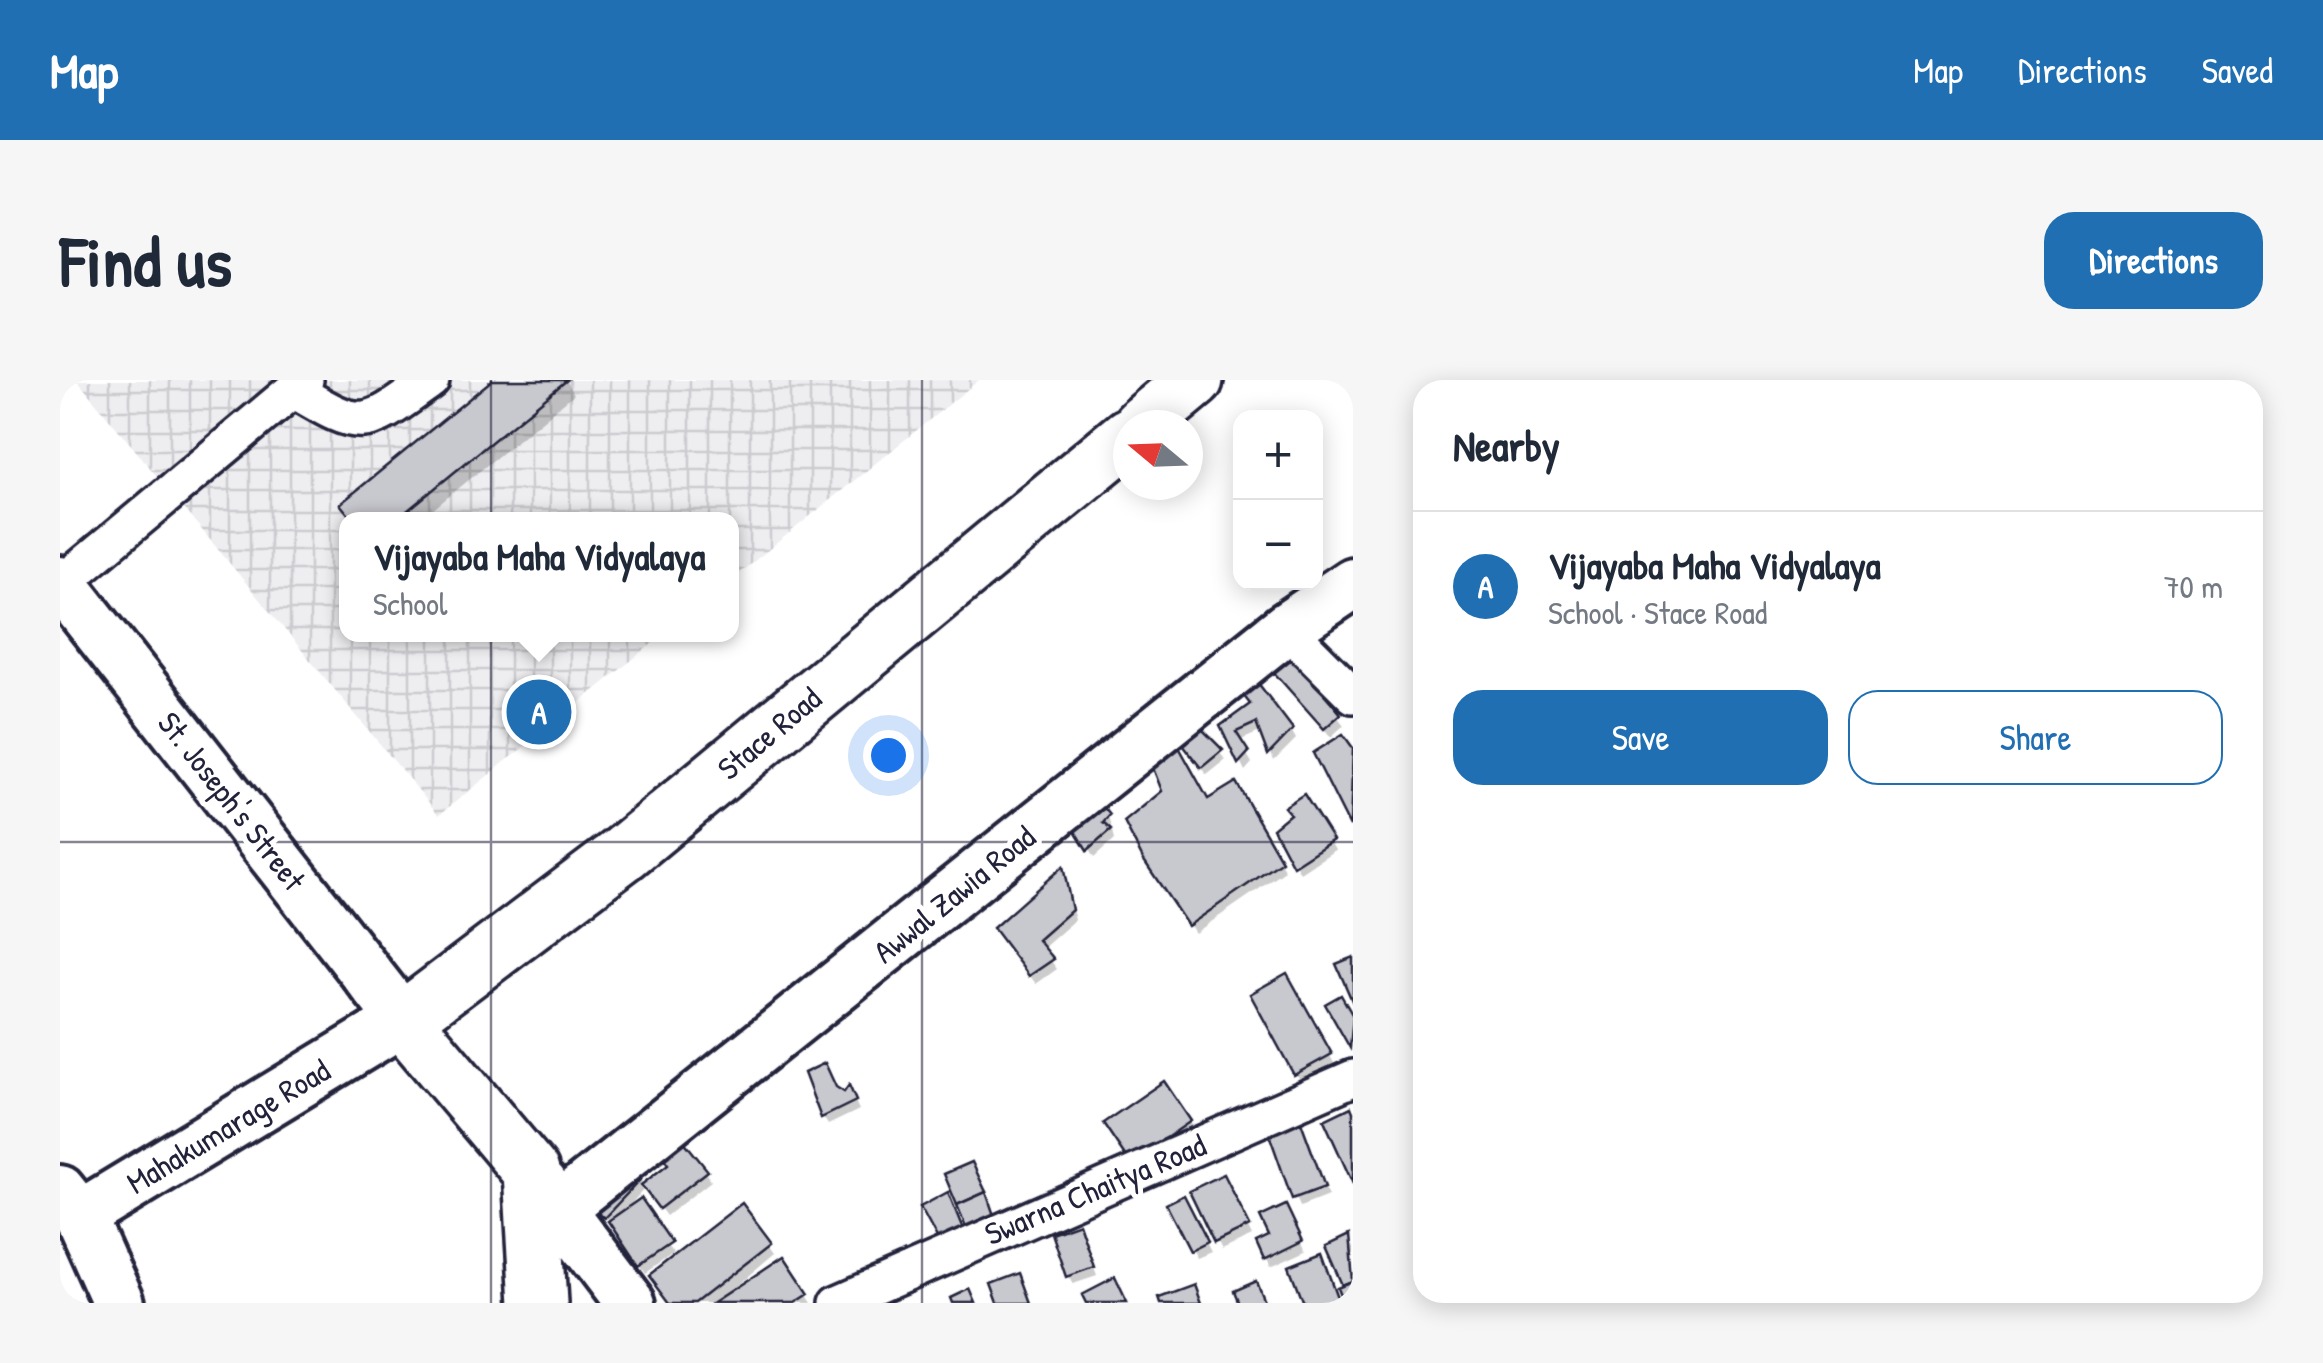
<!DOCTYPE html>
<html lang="en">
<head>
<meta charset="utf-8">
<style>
	:root { --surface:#fff; --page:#f6f6f7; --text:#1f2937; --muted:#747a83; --line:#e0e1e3; --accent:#1f6fb2 }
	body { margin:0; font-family:"Patrick Hand",sans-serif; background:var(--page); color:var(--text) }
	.controls { position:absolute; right:30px; top:30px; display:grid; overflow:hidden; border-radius:20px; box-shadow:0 5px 25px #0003 }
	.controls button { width:90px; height:90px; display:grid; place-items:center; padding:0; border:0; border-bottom:2px solid var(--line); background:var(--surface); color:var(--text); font:50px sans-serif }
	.compass { position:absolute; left:1053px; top:30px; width:90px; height:90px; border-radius:50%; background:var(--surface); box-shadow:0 5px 25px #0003; rotate:289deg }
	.you { position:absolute; left:828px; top:375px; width:35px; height:35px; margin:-25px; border:8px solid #fff; border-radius:50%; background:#1a73e8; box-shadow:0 0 0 15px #1a73e833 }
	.badge { display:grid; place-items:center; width:65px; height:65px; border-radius:50%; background:var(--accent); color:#fff; font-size:32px; font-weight:700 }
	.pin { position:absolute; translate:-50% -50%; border:5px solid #fff; box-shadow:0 2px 10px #0006 }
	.popup { position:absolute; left:279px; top:132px; width:400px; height:130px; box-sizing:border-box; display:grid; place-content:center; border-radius:20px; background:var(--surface); filter:drop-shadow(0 2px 8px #0005); font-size:32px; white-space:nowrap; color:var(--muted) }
	.popup b { font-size:38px; color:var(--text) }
	.popup::after { content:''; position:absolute; left:50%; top:100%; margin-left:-20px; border:20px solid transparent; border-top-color:var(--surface) }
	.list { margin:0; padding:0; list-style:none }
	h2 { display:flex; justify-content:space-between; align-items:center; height:130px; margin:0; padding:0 40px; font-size:42px }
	h2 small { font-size:32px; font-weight:400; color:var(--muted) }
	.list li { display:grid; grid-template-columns:65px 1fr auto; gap:30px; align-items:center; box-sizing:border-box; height:150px; padding:0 40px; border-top:2px solid var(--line) }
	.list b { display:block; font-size:38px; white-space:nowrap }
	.list p { margin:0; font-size:32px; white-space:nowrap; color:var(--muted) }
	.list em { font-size:32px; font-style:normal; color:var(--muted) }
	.actions { display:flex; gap:20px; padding:30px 40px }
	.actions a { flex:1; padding:22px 0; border:2px solid var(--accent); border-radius:30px; text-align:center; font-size:35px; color:var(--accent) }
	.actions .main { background:var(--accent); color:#fff }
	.map { position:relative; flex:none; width:1293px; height:923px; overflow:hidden; border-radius:30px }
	header { display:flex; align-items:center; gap:60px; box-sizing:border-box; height:140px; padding:0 50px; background:var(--accent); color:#fff }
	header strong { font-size:48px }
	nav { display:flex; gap:55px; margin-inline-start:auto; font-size:35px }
	.intro { display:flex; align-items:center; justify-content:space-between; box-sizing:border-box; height:240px; padding:0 60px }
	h1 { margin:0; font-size:70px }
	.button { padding:25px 45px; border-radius:30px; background:var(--accent); color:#fff; font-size:35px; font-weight:700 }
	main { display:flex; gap:60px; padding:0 60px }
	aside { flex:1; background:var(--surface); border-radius:30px; box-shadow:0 5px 25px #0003 }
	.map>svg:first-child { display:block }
</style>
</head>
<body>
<header>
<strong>Map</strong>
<nav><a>Map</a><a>Directions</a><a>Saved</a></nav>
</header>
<div class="intro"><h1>Find us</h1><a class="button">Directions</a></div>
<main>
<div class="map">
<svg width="1293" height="923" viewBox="0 0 1293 923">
	<defs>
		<pattern id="industrial-grid" width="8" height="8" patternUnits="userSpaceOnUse" patternTransform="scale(2.5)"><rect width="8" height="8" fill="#eeeef1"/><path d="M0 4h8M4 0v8" fill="none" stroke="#ccccd0"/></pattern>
	</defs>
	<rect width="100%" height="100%" fill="#fff"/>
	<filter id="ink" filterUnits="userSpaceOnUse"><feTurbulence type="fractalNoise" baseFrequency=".01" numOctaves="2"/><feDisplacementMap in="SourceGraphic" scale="20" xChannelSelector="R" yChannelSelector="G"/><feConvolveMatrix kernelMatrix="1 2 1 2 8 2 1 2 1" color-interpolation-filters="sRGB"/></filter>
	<g filter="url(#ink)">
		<path fill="url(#industrial-grid)" d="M17 0H919L672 199V140H286V255H603L379 435Z"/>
		<g fill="#0003">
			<path d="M436 0H506L514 14 360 140H293Z"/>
			<path d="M1227 273 1284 345 1271 357 1213 289Z"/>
			<path d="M1192 325 1231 350 1236 359 1214 381 1202 351 1179 361 1192 383 1185 391 1163 347Z"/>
			<path d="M1134 345 1166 380 1147 395 1124 365Z"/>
			<path d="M1282 358 1293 372V446L1256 374Z"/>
			<path d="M1175 405 1225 491 1135 553 1091 488 1147 422Z"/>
			<path d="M1243 418 1275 470 1240 493 1216 448Z"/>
			<path d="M1008 435 1048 436 1054 460 1034 478Z"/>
			<path d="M1003 490 1015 540 982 569 997 589 976 604 941 557Z"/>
			<path d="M1226 597 1274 683 1241 702 1193 615Z"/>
			<path d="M793 717 799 730 768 745 763 737Z"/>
			<path d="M1129 742 1134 751 1077 790 1051 752Z"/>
			<path d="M1244 751 1268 816 1240 827 1211 753Z"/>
			<path d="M646 792 651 801 606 836 585 808 566 829 614 873 585 893 552 843 536 828 579 795 583 807Z"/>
			<path d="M1168 806 1192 856 1162 870 1133 812Z"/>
			<path d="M1123 818 1151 872 1137 878 1109 825Z"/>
			<path d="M681 827 715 873 656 923H611L597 904Z"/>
			<path d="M1230 837 1246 871 1211 887 1206 878 1212 858Z"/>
			<path d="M1018 846 1037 896 1013 904 1008 896Z"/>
			<path d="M1288 858 1293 868V923H1287L1281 909 1286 905Z"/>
			<path d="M724 879 752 923H657Z"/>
		</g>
		<g fill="#c8c8cf" stroke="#22223b" stroke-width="2.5">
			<path d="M432 0H507L336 140H293L280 124Z"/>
			<path d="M1227 269 1281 334 1264 349 1210 288Z"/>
			<path d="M1195 299 1233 349 1208 375 1196 343 1176 352 1189 372 1178 384 1160 346 1190 324 1180 311Z"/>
			<path d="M1135 342 1163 370 1141 388 1116 356Z"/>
			<path d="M1283 354 1293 368 1290 447 1253 373Z"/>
			<path d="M1119 367 1148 419 1176 402 1222 481 1128 546 1083 479 1064 442 1102 411 1091 383Z"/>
			<path d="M1031 412 1050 435 1043 443 1051 450 1027 471 1005 435Z"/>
			<path d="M1244 414 1273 460 1233 486 1213 448 1230 434 1224 427Z"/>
			<path d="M1003 486 1012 530 978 560 994 579 969 596 933 548Z"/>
			<path d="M1293 577V623L1276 584Z"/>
			<path d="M1227 593 1272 674 1234 695 1190 614Z"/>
			<path d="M1281 615 1293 636 1290 668 1265 624Z"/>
			<path d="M765 683 776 707 784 712 789 705 796 721 761 738 744 693Z"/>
			<path d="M1104 701 1131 741 1070 783 1043 743Z"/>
			<path d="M1291 727 1293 732V804L1264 740Z"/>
			<path d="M1240 739 1265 807 1232 819 1208 751Z"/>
			<path d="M619 755 648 791 599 829 581 805 608 784 599 772Z"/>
			<path d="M912 782 926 812 897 825 884 794Z"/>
			<path d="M576 784 580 800 544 838 533 828Z"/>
			<path d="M1164 794 1190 846 1154 863 1129 811Z"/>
			<path d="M888 812 905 854 880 864 860 827Z"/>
			<path d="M926 812 938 847 911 859 897 825Z"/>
			<path d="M1124 815 1148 862 1130 871 1106 824Z"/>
			<path d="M581 818 612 863 578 886 548 841Z"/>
			<path d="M682 823 712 863 635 923H610L589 895Z"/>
			<path d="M1226 825 1243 861 1204 880 1196 862 1209 856 1200 837Z"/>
			<path d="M1019 843 1034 887 1006 897 991 853Z"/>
			<path d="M1289 855 1293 901 1283 905 1266 866Z"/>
			<path d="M1262 873 1280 923H1243L1229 886Z"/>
			<path d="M724 876 749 914 735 923H653Z"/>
			<path d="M960 893 971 923H938L931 904Z"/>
			<path d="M1055 898 1067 923H1026L1022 915Z"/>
			<path d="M1196 901 1205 923H1178L1173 911Z"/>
			<path d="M1293 901V923H1284L1278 907Z"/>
			<path d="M1134 904 1141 923H1101L1099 917Z"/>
			<path d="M910 909 916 923H893L891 918Z"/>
		</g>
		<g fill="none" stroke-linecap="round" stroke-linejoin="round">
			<g stroke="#22223b" stroke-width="42">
				<g id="street">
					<path d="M234 10C305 53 305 48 371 0"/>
					<path d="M1 204 245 0"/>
					<path d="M1226 248 1293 315"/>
					<path d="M778 923 1293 698"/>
				</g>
			</g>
			<g stroke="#22223b" stroke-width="58">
				<g id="secondary">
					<path d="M0 202 343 640 20 836"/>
					<path d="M480 804 570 923"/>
					<path d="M0 811 20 836 59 923"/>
					<path d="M498 829 1226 248 1293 203"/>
				</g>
			</g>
			<g stroke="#22223b" stroke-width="62">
				<g id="primary">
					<path d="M1081 45 1135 0"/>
					<path d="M479 923 471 792 343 640 563 474 1068 56"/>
				</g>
			</g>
			<use href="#street" stroke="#fff" stroke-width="35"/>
			<use href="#secondary" stroke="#fff" stroke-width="50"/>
			<use href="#primary" stroke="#fff" stroke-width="55"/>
		</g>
	</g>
	<path fill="none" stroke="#22223b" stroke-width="2.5" stroke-opacity="0.55" d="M431 0V923M862 0V923M0 462H1293"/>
	<g text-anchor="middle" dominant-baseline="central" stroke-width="10" stroke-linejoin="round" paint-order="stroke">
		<g font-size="32" fill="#22223b" stroke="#fff">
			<text transform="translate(709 353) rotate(-40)">Stace Road</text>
			<text transform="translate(172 421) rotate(52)">St. Joseph's Street</text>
			<text transform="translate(894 514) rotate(-39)">Awwal Zawia Road</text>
			<text transform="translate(168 746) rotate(-31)">Mahakumarage Road</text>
			<text transform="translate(1035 809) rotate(-23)">Swarna Chaitya Road</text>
		</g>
	</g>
</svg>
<div class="controls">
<button>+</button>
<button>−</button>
</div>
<svg class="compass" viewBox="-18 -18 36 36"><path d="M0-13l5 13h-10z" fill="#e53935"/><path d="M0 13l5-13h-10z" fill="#747a83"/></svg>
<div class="you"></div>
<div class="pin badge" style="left:479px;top:332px">A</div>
<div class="popup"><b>Vijayaba Maha Vidyalaya</b>School</div>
</div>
<aside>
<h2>Nearby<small></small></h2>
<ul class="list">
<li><span class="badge">A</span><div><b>Vijayaba Maha Vidyalaya</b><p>School · Stace Road</p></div><em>70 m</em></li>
</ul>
<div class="actions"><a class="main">Save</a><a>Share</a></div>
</aside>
</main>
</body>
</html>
